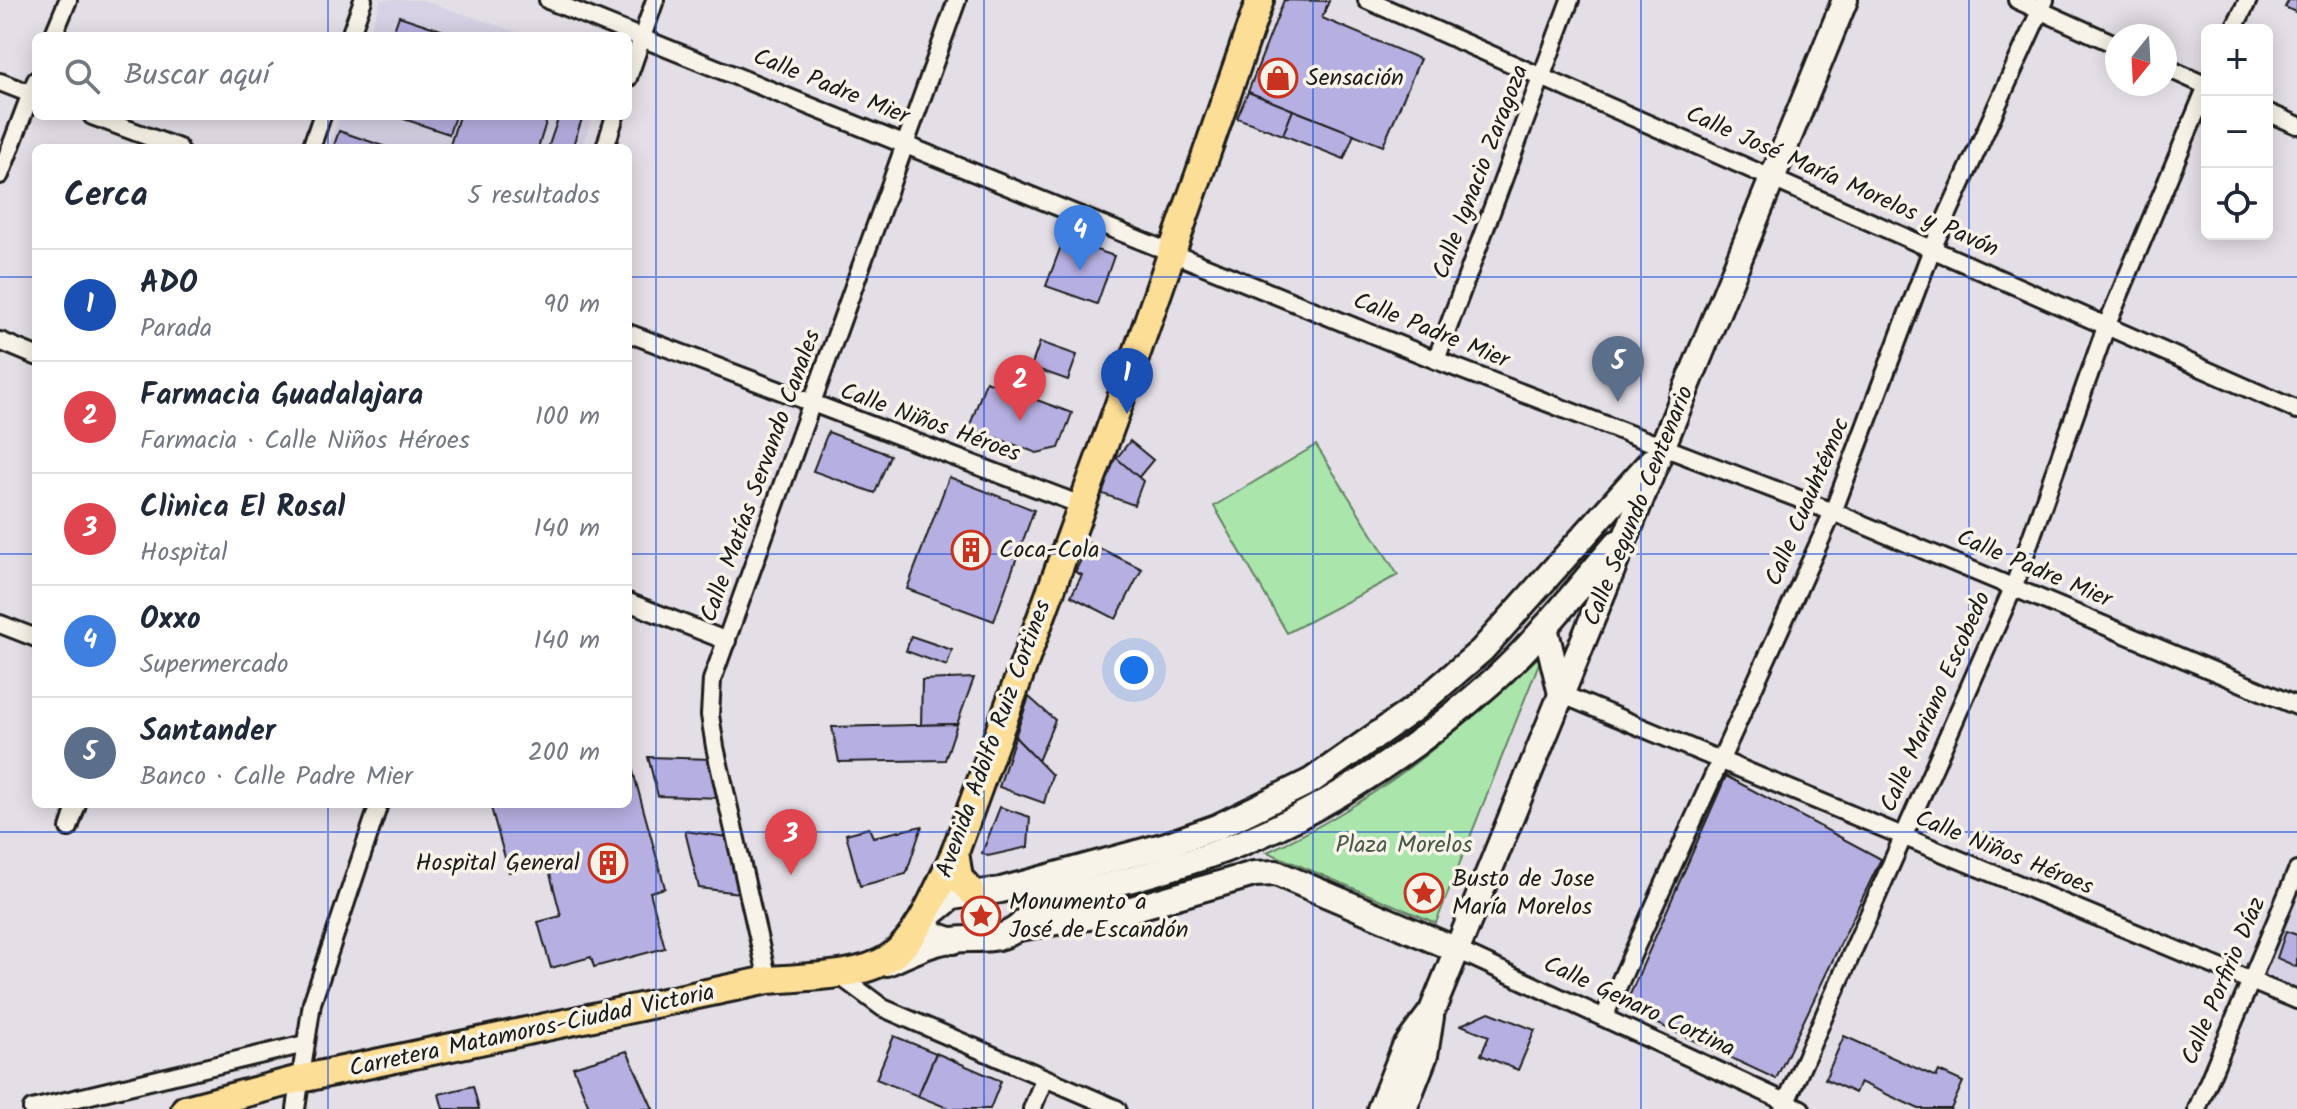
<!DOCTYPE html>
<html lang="es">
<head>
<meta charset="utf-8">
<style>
	:root { --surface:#fff; --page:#f2f2f3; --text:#1f2937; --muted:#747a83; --line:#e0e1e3; --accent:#c8321e }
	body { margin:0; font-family:Kalam,sans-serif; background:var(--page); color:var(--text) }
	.controls { position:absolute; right:24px; top:24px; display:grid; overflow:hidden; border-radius:12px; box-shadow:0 4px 20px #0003 }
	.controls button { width:72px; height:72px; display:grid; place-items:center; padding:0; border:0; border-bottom:2px solid var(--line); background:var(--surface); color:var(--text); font:40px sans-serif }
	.compass { position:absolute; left:2105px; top:24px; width:72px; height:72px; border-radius:50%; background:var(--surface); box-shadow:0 4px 20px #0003; rotate:198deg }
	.you { position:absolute; left:1134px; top:670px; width:28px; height:28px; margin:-20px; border:6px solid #fff; border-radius:50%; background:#1a73e8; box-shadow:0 0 0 12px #1a73e833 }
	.badge { display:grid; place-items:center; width:52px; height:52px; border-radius:50%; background:var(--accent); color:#fff; font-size:26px; font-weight:700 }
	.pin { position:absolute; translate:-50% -66px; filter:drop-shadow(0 2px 4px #0008) }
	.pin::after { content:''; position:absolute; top:42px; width:28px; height:24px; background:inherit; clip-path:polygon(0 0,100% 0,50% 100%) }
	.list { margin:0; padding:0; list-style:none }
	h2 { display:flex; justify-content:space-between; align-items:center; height:104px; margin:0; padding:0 32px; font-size:34px }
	h2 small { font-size:26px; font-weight:400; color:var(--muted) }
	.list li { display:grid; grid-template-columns:52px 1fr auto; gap:24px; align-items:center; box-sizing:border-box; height:112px; padding:0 32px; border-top:2px solid var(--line) }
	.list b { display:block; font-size:30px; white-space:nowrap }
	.list p { margin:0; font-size:26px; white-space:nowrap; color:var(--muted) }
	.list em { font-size:26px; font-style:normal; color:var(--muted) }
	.icon { flex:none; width:44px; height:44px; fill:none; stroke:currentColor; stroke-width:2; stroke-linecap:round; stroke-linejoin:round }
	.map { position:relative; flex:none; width:2297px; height:1109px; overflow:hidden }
	.search { position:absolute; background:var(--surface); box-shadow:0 4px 20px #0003; left:32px; top:32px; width:600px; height:88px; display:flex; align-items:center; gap:20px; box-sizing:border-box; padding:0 28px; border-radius:12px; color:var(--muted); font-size:30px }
	.panel { position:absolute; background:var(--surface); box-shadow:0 4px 20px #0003; left:32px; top:144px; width:600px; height:664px; border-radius:12px }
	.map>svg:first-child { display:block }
</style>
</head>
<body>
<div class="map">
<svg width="2297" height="1109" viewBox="0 0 2297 1109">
	<rect width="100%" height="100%" fill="#e4dfe6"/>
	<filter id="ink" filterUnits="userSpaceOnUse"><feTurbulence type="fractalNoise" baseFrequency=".0125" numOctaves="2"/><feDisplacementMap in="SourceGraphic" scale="16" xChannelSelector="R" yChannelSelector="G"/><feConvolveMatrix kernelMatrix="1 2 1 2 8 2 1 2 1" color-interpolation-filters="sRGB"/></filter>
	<g filter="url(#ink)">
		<g fill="#d6d1e4">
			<path d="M381 0H422L528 36H368Z"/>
			<path d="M340 116H593L581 148H328Z"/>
			<path d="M2297 891V1000L2254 982Z"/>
		</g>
		<g fill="#aae6ac" stroke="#638164" stroke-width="2">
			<path d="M1316 445 1398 575 1287 633 1214 506Z"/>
			<path d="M1543 653 1436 923 1267 852C1374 804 1458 733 1543 653Z"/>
		</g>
		<g fill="#b6afe1" stroke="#1c1c1c" stroke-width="2">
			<path d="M1284 0 1329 1 1322 18 1420 59 1383 146 1248 92Z"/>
			<path d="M2289 0H2297V13L2285 7Z"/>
			<path d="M399 16 456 35 455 36H392Z"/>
			<path d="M1248 92 1293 110 1283 135 1237 118Z"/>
			<path d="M1293 110 1354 134 1344 159 1283 135Z"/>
			<path d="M395 116H455L449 134Z"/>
			<path d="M459 116H548L538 148H461L450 145Z"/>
			<path d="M559 116H583L572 148H548Z"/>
			<path d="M339 131 389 148H333Z"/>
			<path d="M1069 225 1095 235 1090 248 1114 256 1097 304 1046 286Z"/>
			<path d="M1040 342 1077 355 1068 380 1031 367Z"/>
			<path d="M986 381 1072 413 1059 448 1037 453 969 428Z"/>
			<path d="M828 432 890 455 875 493 813 471Z"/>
			<path d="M1130 441 1153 460 1138 478 1116 459Z"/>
			<path d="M1112 454 1143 481 1134 505 1100 493Z"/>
			<path d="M949 477 1034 510 994 621 907 589Z"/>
			<path d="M1089 543 1142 569 1116 619 1071 596 1082 575 1075 572Z"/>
			<path d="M911 636 952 650 947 666 906 651Z"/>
			<path d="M974 678 957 724 921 725 922 680Z"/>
			<path d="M1029 697 1055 720 1038 761 1015 737Z"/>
			<path d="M957 724 945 760 839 762 832 727Z"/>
			<path d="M1015 737 1052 775 1044 803 999 787Z"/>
			<path d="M648 757 713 759 723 798 658 796Z"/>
			<path d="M628 764H631L665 888 650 892 665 948 594 967 591 957 551 968 538 922 561 916 549 870 560 867 557 859 509 872 490 804H628Z"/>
			<path d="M1726 776 1881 859 1776 1079 1624 1008Z"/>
			<path d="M1000 807 1030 817 1028 847 988 856 982 853Z"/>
			<path d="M922 826 906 874 860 886 846 834 869 828 873 837Z"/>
			<path d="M685 831 734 838 748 894 699 888Z"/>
			<path d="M2286 931 2297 935V967L2277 958Z"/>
			<path d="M1489 1012 1535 1030 1518 1070 1481 1055 1489 1036 1461 1025Z"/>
			<path d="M894 1036 936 1053 918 1096 876 1079Z"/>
			<path d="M1844 1036 1936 1077 1939 1071 1963 1082 1951 1109H1919L1860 1082 1855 1093 1825 1079Z"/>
			<path d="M627 1051 653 1109H590L573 1067Z"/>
			<path d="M936 1053 1001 1081 990 1109H950L918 1096Z"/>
			<path d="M473 1086 479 1109H443L439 1094Z"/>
		</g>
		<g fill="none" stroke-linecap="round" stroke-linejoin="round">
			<g stroke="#1c1c1c" stroke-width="22">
				<g id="street">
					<path d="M548 0 1436 360 1833 512 2297 706"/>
					<path d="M1367 0 2297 410"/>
					<path d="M2017 0 2117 45"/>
					<path d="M2233 30 2248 0"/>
					<path d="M53 36 68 0"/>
					<path d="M350 36 363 0"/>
					<path d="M2165 67 2207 86"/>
					<path d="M628 78 655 0"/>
					<path d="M0 82 36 96"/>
					<path d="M2267 112 2297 125"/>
					<path d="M92 116 179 148"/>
					<path d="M311 148 322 116"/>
					<path d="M605 148 615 116"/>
					<path d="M0 175 36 80"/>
					<path d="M628 333 1081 505"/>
					<path d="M0 341 36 356"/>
					<path d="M1436 360 1570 0"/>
					<path d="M628 602 727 641"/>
					<path d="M0 624 36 638"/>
					<path d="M1561 694 2297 1000"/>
					<path d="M69 828 77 804"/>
					<path d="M1457 950 1801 1109"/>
					<path d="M840 976 883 1008 1117 1109"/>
					<path d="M768 980 715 747 710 715 712 680 957 0"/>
					<path d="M1604 1017 1833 512 1932 249 2045 0"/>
					<path d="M32 1109 305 1044"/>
					<path d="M296 1109 312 1003 379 804"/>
					<path d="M1032 1109 1044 1079"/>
					<path d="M1783 1109 2014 586 2106 327 2207 86"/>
					<path d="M2197 1109 2297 871"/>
				</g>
			</g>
			<g stroke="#1c1c1c" stroke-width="30">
				<g id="secondary">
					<path d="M1545 627 1561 694"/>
					<path d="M1031 905C1090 890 1149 876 1207 856 1314 819 1411 754 1495 679 1540 638 1577 588 1617 543"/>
					<path d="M1019 928 1121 912 1254 874 1276 873 1457 950"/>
					<path d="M953 941 935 935 924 920 952 897 1001 890 1166 845 1217 827 1311 781 1415 708 1482 650 1651 461"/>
					<path d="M887 963C904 956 922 946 940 942 972 934 1004 949 1027 918"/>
					<path d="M1380 1109 1404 1049 1432 1011 1845 0"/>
					<path d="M1404 1109 1425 1055 1431 1017"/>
				</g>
			</g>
			<g stroke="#1c1c1c" stroke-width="32">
				<g id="primary">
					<path d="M955 852 959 878 972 892"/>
					<path d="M185 1109 300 1079 768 980C897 972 902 970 955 852L1118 407 1260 0"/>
				</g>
			</g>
			<use href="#street" stroke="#f7f3e8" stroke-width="16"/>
			<use href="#secondary" stroke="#f7f3e8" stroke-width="24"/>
			<use href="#primary" stroke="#fcde96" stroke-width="26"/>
		</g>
	</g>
	<path fill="none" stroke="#1d4ed8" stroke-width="2" stroke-opacity="0.55" d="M328 0V36M656 0V1109M984 0V1109M1313 0V1109M1641 0V1109M1969 0V1109M328 116V148M0 277H36M628 277H2297M0 554H36M628 554H2297M328 804V1109M0 832H2297"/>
	<defs>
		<g id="shop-ring" transform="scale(2)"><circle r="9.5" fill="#f7f3e8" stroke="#c8321e" stroke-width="1.5"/><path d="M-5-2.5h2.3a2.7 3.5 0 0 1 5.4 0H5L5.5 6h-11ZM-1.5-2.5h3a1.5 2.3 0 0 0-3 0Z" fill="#c8321e"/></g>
		<g id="building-ring" transform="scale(2)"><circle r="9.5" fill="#f7f3e8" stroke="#c8321e" stroke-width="1.5"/><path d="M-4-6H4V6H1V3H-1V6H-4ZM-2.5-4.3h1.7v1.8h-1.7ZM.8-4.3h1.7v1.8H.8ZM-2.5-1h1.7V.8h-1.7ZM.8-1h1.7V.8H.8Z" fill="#c8321e"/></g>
		<g id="sight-ring" transform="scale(2)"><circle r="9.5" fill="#f7f3e8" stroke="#c8321e" stroke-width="1.5"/><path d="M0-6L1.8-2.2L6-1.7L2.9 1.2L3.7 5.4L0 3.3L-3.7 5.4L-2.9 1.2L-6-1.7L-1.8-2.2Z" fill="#c8321e"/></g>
	</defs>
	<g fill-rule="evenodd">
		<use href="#shop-ring" x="1278" y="78"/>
		<use href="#building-ring" x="971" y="550"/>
		<use href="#building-ring" x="608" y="863"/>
		<use href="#sight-ring" x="1424" y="893"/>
		<use href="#sight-ring" x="981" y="916"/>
	</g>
	<g text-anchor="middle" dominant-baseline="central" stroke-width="7" stroke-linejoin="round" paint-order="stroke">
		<g font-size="24" fill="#1c1c1c" stroke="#f7f3e8" text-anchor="start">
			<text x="1306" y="78">Sensación</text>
			<text x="999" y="550">Coca-Cola</text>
			<text x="580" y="863" text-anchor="end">Hospital General</text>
			<text x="1452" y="879">Busto de Jose<tspan x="1452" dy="28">María Morelos</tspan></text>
			<text x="1009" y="902">Monumento a<tspan x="1009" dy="28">José de Escandón</tspan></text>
		</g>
		<g font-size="24" fill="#1c1c1c" stroke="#f7f3e8">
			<text transform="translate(831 87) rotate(22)">Calle Padre Mier</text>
			<text transform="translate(1481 172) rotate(-69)">Calle Ignacio Zaragoza</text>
			<text transform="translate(1842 182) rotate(24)">Calle José María Morelos y Pavón</text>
			<text transform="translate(1431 331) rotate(22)">Calle Padre Mier</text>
			<text transform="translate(930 423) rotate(20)">Calle Niños Héroes</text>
			<text transform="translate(761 476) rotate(-70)">Calle Matías Servando Canales</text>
			<text transform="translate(1808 502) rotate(-67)">Calle Cuauhtémoc</text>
			<text transform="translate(1639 506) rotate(-68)">Calle Segundo Centenario</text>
			<text transform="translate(2034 569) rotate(23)">Calle Padre Mier</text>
			<text transform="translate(1936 702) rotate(-66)">Calle Mariano Escobedo</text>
			<text transform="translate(994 739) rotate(-70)">Avenida Adolfo Ruiz Cortines</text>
			<text transform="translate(2004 853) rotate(22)">Calle Niños Héroes</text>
			<text transform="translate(2224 981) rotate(-67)">Calle Porfirio Díaz</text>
			<text transform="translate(1639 1007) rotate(25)">Calle Genaro Cortina</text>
			<text transform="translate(532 1031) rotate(-12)">Carretera Matamoros-Ciudad Victoria</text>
		</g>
		<g font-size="24" fill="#475947" stroke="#f7f3e8">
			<text x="1404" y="845">Plaza Morelos</text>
		</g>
	</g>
</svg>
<div class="controls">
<button>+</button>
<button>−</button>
<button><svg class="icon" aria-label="locate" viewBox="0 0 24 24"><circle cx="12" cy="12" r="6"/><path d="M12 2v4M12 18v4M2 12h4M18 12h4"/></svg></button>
</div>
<svg class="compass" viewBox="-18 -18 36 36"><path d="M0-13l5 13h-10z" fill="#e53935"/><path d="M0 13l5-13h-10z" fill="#747a83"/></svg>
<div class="you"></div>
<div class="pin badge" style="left:1127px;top:414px;background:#1a4fb4">1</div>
<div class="pin badge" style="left:1020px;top:421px;background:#e0444e">2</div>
<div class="pin badge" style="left:791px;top:875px;background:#e0444e">3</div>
<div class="pin badge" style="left:1080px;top:271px;background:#3f7fe0">4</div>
<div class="pin badge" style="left:1618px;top:402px;background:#5c6f8a">5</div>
<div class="search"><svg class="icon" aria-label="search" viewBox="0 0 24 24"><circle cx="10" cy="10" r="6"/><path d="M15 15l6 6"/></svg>Buscar aquí</div>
<section class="panel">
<h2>Cerca<small>5 resultados</small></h2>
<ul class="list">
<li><span class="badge" style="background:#1a4fb4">1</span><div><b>ADO</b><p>Parada</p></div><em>90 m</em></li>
<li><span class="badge" style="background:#e0444e">2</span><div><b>Farmacia Guadalajara</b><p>Farmacia · Calle Niños Héroes</p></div><em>100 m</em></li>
<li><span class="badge" style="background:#e0444e">3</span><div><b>Clinica El Rosal</b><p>Hospital</p></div><em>140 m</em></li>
<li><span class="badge" style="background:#3f7fe0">4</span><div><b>Oxxo</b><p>Supermercado</p></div><em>140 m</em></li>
<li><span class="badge" style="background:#5c6f8a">5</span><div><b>Santander</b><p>Banco · Calle Padre Mier</p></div><em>200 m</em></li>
</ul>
</section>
</div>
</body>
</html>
